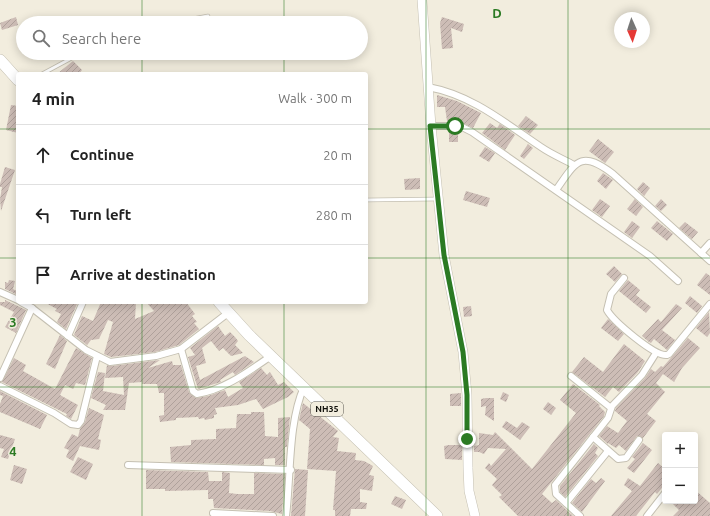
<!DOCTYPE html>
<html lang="en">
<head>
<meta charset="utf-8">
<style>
	:root { --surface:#fff; --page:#f2f2f2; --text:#222; --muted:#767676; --line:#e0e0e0 }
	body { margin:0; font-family:Ubuntu,sans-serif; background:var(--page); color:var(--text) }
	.controls { position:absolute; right:12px; bottom:12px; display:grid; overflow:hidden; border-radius:4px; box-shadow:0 2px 10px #0003 }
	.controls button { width:36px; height:36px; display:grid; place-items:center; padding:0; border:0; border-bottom:1px solid var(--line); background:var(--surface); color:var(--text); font:20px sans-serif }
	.compass { position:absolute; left:614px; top:12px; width:36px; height:36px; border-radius:50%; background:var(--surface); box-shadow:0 2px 10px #0003; rotate:177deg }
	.stop { position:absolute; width:12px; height:12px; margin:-9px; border:3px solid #2b7a23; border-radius:50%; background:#fff }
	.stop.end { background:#2b7a23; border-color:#fff; box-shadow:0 1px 4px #0008 }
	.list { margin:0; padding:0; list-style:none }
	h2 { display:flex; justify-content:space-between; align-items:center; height:52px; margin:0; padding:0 16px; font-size:17px }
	h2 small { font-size:13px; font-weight:400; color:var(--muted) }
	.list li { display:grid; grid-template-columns:26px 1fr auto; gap:12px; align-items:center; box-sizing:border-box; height:60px; padding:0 16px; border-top:1px solid var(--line) }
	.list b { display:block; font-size:15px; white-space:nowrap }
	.list em { font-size:13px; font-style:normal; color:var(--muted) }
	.icon { flex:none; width:22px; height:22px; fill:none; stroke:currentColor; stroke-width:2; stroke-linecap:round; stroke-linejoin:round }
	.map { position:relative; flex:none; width:710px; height:516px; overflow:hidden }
	.search { position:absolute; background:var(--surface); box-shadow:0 2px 10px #0003; left:16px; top:16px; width:352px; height:44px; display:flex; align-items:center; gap:10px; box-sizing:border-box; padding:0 14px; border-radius:22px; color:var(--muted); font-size:15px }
	.panel { position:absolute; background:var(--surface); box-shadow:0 2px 10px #0003; left:16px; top:72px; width:352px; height:232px; border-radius:4px }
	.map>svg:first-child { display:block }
</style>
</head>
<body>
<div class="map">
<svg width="710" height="516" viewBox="0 0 710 516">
	<defs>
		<pattern id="building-hatch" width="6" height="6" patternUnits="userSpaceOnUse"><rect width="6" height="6" fill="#cdbdb6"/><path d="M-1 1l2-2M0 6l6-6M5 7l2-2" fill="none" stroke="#afa19b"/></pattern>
	</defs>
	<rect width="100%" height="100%" fill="#f2edde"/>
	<g fill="url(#building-hatch)">
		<path d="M16 17 18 25 2 30 0 23Z"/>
		<path d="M442 17 464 24 462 32 451 28 453 48 442 49 440 23Z"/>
		<path d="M73 61 82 70 79 74H57Z"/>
		<path d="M437 95 457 101 481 113 473 128 460 122 447 121 445 107H437Z"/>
		<path d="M11 105 18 106V133L6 130Z"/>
		<path d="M526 116 538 125 530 134 518 126Z"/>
		<path d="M490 123 497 128 500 124 515 135 505 150 482 133Z"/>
		<rect x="449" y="130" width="9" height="12"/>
		<path d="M598 139 614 152 605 163 589 151Z"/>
		<path d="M528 144 533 148 524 159 520 156Z"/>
		<path d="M485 147 495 153 489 162 479 156Z"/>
		<path d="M5 167 15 170 1 211 0 199 2 187H0V184Z"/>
		<path d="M603 173 613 180 606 189 597 181Z"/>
		<path d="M420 178V189L405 190 404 179Z"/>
		<path d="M643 182 650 188 644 196 637 189Z"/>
		<path d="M466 191 490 198 487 207 463 200Z"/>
		<path d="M600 199 610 206 602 217 592 210Z"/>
		<path d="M635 199 643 207 636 216 627 209Z"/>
		<path d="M661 199 667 205 661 211 655 206Z"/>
		<path d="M632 221 640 227 632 238 624 232Z"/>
		<path d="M657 221 673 234 667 241 651 228Z"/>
		<path d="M685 222 698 232 692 239 679 228Z"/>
		<path d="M614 266 622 274 615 282 606 274Z"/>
		<path d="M706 273 710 276V295L697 285Z"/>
		<path d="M9 280 15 281 13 289 18 292V295L5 289V282L8 283Z"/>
		<path d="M628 280 640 290 636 295 651 307 646 313 619 291Z"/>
		<path d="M690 296 702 306 697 313 685 303Z"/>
		<path d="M5 300 26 310 16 333 5 327 14 312 0 305V302H5Z"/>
		<path d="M44 302H74L77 304 66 329 57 322 61 314 55 311 57 309Z"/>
		<path d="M101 302H136L135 319 154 311 146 302H186L195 314 192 316 197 322 194 323 199 329 179 345 155 352 111 357 104 354 113 322 108 320 99 339 91 340 87 345 74 335 82 316 93 321Z"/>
		<path d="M676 304 682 308 662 330 675 340 667 350 654 339 651 343 649 342 642 336 658 319 661 322Z"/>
		<path d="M471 306 472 316 464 317 463 307Z"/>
		<path d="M709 312 710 333 707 337 696 328Z"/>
		<path d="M608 319 624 334 618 341 601 328Z"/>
		<path d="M218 326 225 336 230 332 235 337 238 341 235 345 243 353 231 356 223 348 219 351 211 341 202 348 206 363 196 366 200 380 245 356 254 362 235 375 233 372 220 380 221 382 198 389 188 357 195 355 190 348Z"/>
		<path d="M60 335 67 341 55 369 46 364Z"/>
		<path d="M688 338 700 348 682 368 674 382 663 374 656 383 665 392 647 414 656 421 643 438 637 436 626 451 619 445 616 448 608 443V444L599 436 607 426 618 433 627 421 615 411 616 408 645 378 651 369 655 372 661 366 663 367Z"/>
		<path d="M624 344 645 361 638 372 619 392 613 387 605 397 572 372 584 357 603 372Z"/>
		<path d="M76 348 92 358 85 385 76 383 73 389 65 385 60 395 78 405 71 419 66 416 67 414 2 382 14 358 26 365 23 371 55 389Z"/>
		<path d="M160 360 148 368 172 361 173 365H181L189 392 196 398 208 396 225 390 228 397 243 388 239 382 261 368 267 375 270 372 278 385 284 382 294 392 288 397 263 409 256 399 238 405 215 408 217 414 214 415V418L205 420 204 418 199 419 198 417 176 418V420L160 422 159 416 164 415V393H159L157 384H142V382L129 383 125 410H103L106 405 91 398 98 372 105 373 103 391 124 395 123 377 105 378 107 365 111 366Z"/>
		<path d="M573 384 600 405 599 406 605 412 604 416 542 494 552 503 556 500 573 516H518L499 497 502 495 492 485 497 479 485 468 489 463 491 466 506 449 488 448 484 454 479 452H474V446L479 445V433L493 435 495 432 532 469 576 413 560 400Z"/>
		<path d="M0 391 47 415 40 429 0 412V404L3 396 0 395Z"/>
		<path d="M503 392 509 395 506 402 500 399Z"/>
		<path d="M461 393V406H450V394Z"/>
		<path d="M486 398H494V421L485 415 486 406 481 407V399Z"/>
		<path d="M548 402 556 408 551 415 543 409Z"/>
		<path d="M303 403 338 431 333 437 339 438 337 451 356 453 355 460 364 461 373 466 369 475 374 476 372 491 360 489V502L367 503 366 509H351L350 516H335V510H333L336 471 307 469 310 429 299 420Z"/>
		<path d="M89 408 104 415 98 439 101 440 99 450 80 446 73 461 66 457 69 450 64 448 72 434 78 437 80 429 85 422Z"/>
		<path d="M251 412H264L265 436 278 437V418L290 417 287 447H285V465H275V458L264 459V465L171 462 170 447 191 445V440L216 439V429L236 428 237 414H251Z"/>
		<path d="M506 421 517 428 522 422 530 427 520 440 502 427Z"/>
		<path d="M0 435 15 439 8 459 1 457 4 449 0 448Z"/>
		<path d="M643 443 652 450 634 473 627 468 635 459 632 457Z"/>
		<path d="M594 444 598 448 595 453 598 456 565 497 560 492V486Z"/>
		<path d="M449 445H462V460L445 459 444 446Z"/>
		<path d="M78 457 93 464 86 480 70 472Z"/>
		<path d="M658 463 665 469V484L657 494 655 492 636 516H611L632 491 624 485 628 478 640 486Z"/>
		<path d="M14 465 27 469 22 484 10 480Z"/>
		<path d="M295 469 308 470 305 516H291Z"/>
		<path d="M146 470 208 472 209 481H222V472L230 473 229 493 237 494H254V473L285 474 282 514 270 511 214 508 213 499H208V490L165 491V489H146Z"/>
		<path d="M601 478 605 481 582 512 572 503 591 479 596 483Z"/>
		<path d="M695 490 710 503V516H673L679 510 670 501H695Z"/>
		<path d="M395 496 406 500 402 509 391 504Z"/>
	</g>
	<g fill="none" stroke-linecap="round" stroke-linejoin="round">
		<g stroke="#c5c0b2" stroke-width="4.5">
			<g id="lane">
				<path d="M181 23 192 19 208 16"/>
				<path d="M42 74 81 53"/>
				<path d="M366 200 437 199"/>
			</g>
		</g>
		<g stroke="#c5c0b2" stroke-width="8">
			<g id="street">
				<path d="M428 87C472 95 505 123 541 147 551 154 563 159 574 165"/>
				<path d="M431 126H460L472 132 650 256 678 281"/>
				<path d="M556 190C576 162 580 149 613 174L710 261"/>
				<path d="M701 253 710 243"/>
				<path d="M624 278 611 294 607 310C613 321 655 357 667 355L669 354 710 304"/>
				<path d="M0 292 18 300"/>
				<path d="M21 302 32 308 86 350 110 362 156 356 181 349 228 313"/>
				<path d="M68 336 83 302"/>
				<path d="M181 349 193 391 197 394C224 390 249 371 271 356"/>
				<path d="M571 376 611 408"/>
				<path d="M0 378 32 308"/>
				<path d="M0 386 54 413 71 424 78 425 81 421 97 356"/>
				<path d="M593 437 618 459 626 458 639 440"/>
				<path d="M128 465 291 470"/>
				<path d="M566 503 608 451"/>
				<path d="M213 513 273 516"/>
				<path d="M286 516C291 477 288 422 304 387"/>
				<path d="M580 516 556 494 555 485 608 418 612 406 642 375 656 353"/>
				<path d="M647 516 665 493"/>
			</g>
		</g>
		<g stroke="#c5c0b2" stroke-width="10">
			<path id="primary" d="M422 0 431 126 444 255 463 352 467 395 468 468 469 491 475 516"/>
		</g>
		<g stroke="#c5c0b2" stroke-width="12">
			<g id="highway">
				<path d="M0 60 18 80"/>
				<path d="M219 302 249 335 437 516"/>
			</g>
		</g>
		<use href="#lane" stroke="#fff" stroke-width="3"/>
		<use href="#street" stroke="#fff" stroke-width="6"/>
		<use href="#primary" stroke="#fff" stroke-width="9"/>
		<use href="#highway" stroke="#fff" stroke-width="11"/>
	</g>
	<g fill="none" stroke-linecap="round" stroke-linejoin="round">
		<path stroke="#2b7a23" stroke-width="5" d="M455 126H430L444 255 463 352 467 395V439"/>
	</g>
	<path fill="none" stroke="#2b7a23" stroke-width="1" stroke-opacity="0.55" d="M142 0V23M284 0V23M426 0V516M568 0V516M142 53V74M284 53V74M0 129H18M366 129H710M0 258H18M366 258H710M142 302V516M284 302V516M0 387H710"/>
	<g text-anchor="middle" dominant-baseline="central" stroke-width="3" stroke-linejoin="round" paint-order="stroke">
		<rect fill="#f2edde" stroke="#54524a" stroke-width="1" x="311" y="402" width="32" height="14" rx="3"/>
		<g font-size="9" font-weight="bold" fill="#11100b">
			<text x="327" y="409">NH35</text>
		</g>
	</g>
	<g font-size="13" text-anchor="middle" font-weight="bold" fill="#2b7a23" stroke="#f2edde" stroke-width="3" stroke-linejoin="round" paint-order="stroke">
		<text x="497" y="18">D</text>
		<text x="13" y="327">3</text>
		<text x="13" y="456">4</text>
	</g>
</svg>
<div class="controls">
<button>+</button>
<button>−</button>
</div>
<svg class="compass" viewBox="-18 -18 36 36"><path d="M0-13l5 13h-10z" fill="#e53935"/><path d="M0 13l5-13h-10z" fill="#767676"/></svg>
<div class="stop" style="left:455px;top:126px"></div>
<div class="stop end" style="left:467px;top:439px"></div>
<div class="search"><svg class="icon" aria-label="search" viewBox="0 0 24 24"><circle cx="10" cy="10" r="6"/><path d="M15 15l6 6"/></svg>Search here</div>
<section class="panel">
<h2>4 min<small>Walk · 300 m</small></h2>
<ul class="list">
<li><svg class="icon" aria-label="ahead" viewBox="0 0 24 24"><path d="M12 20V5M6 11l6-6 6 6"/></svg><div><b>Continue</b></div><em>20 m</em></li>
<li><svg class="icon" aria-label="left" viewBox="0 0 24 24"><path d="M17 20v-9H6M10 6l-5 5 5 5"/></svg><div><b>Turn left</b></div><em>280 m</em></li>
<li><svg class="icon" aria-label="arrive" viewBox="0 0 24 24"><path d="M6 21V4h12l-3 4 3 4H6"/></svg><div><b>Arrive at destination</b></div></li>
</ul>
</section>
</div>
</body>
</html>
